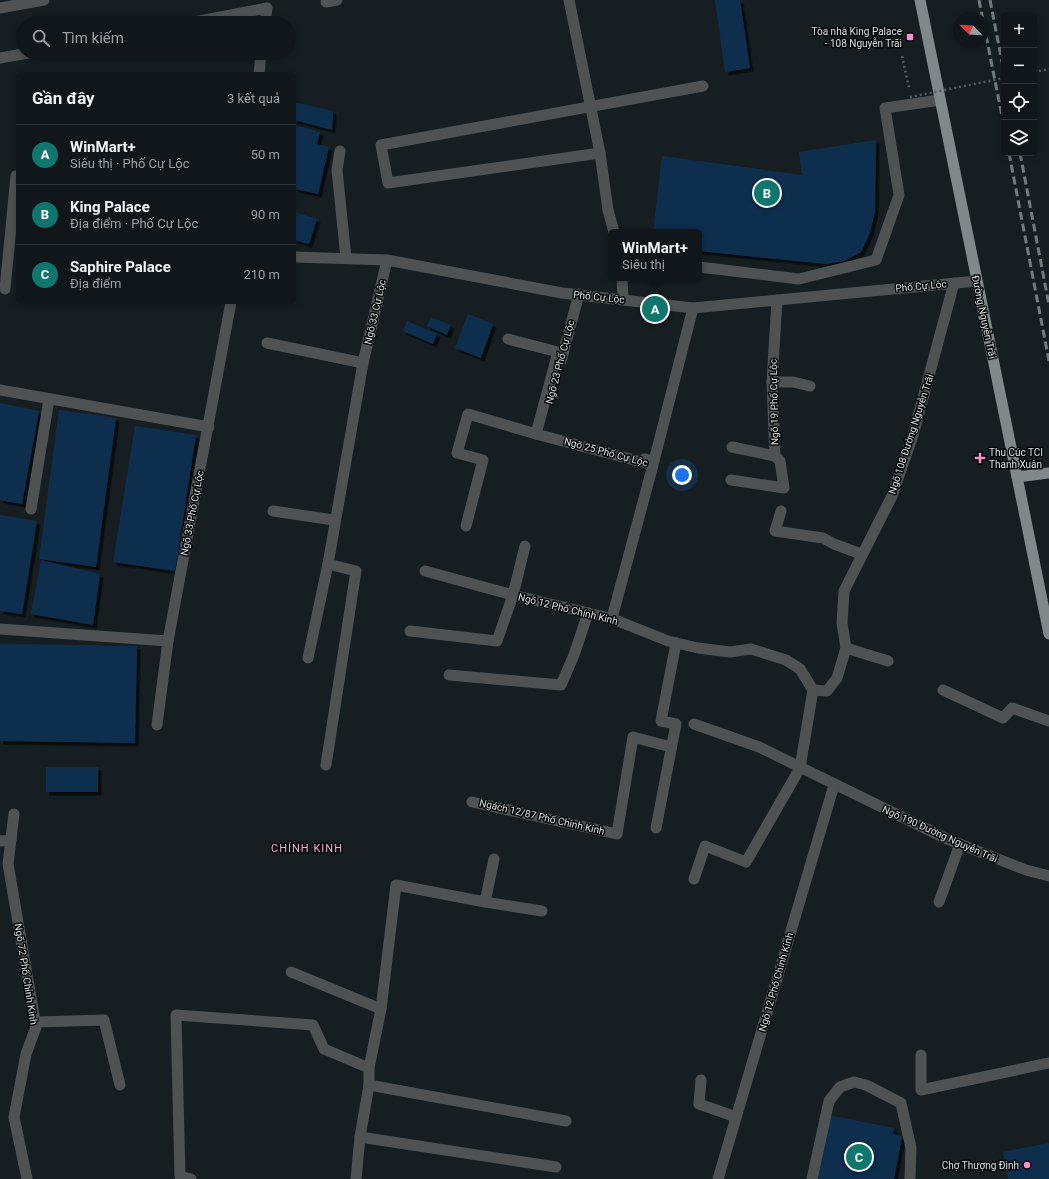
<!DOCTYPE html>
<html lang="vi">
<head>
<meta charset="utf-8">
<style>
	:root { --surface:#101619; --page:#1e2326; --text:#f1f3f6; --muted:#9c9fa2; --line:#303538; --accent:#0f766e }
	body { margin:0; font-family:Roboto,sans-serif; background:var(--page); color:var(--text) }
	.controls { position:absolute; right:12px; top:12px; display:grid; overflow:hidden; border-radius:6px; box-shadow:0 2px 6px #0003 }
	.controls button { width:36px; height:36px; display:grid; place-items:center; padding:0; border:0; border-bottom:1px solid var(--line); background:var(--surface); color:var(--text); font:20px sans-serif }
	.compass { position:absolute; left:953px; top:12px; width:36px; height:36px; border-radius:50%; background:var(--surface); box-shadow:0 2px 6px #0003; rotate:294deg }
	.you { position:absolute; left:682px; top:475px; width:14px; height:14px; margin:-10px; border:3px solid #fff; border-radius:50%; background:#1a73e8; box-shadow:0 0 0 6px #1a73e833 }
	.badge { display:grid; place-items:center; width:26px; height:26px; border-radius:50%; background:var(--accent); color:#fff; font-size:13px; font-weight:700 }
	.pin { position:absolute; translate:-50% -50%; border:2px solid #fff; box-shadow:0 1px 4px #0006 }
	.popup { position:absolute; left:608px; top:229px; width:94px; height:52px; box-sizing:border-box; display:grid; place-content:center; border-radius:6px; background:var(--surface); filter:drop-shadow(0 1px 3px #0005); font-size:13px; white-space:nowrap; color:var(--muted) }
	.popup b { font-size:15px; color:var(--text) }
	.popup::after { content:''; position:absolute; left:50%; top:100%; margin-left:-8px; border:8px solid transparent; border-top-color:var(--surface) }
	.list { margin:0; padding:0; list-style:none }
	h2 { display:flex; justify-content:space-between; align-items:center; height:52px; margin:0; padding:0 16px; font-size:17px }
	h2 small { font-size:13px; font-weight:400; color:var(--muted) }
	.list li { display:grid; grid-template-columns:26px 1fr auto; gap:12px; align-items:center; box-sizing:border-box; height:60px; padding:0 16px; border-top:1px solid var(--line) }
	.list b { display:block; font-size:15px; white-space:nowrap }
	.list p { margin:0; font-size:13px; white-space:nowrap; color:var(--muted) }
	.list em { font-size:13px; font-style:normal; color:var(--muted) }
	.icon { flex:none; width:22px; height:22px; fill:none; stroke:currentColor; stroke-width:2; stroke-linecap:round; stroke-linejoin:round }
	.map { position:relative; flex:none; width:1049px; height:1179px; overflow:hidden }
	.search { position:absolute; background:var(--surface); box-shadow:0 2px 6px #0003; left:16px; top:16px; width:280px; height:44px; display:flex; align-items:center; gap:10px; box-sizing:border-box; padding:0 14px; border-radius:22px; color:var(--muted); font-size:15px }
	.panel { position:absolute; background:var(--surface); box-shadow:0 2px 6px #0003; left:16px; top:72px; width:280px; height:232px; border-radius:6px }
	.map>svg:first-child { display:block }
</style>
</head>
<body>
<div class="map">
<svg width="1049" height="1179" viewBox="0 0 1049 1179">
	<defs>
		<filter id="shadow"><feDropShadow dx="3.5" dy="3.5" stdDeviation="0" flood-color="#0009"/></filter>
	</defs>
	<rect width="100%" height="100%" fill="#161e21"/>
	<g fill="#102f4e" filter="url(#shadow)">
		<path d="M715 0H740L750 68 725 72Z"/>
		<path d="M294 102 333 111 332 130 294 120Z"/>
		<path d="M294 125 320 132 317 144 329 147 318 194 294 189Z"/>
		<path d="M876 140 875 211 870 233 861 252 844 261 826 264 699 251V232H653L662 156 802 175 799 152Z"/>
		<path d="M294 212 317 219 309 244 294 240Z"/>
		<path d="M468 314 493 324 481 358 455 348Z"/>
		<path d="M431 317 451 325 447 335 427 326Z"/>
		<path d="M407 321 437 334 433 344 403 331Z"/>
		<path d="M0 403 39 411 22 504 0 500Z"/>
		<path d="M59 410 116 418 96 567 39 559Z"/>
		<path d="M135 426 196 435 175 571 113 562Z"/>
		<path d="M0 515 37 521 22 614 0 611Z"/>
		<path d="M41 560 100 574 93 625 31 614Z"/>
		<path d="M0 644 137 646 135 743 0 741Z"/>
		<rect x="46" y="767" width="52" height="25"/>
		<path d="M828 1115 894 1128 893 1134 902 1136 894 1179H815Z"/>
		<path d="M1049 1143V1179H1008L1003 1152Z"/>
	</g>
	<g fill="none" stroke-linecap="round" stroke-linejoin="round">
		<g stroke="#565d60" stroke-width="2.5" stroke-dasharray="2 3" stroke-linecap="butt">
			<path d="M902 56 909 88"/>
			<path d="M1034 72 1049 69"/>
		</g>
		<g stroke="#4e5253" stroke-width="11">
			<path d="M569 0 600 153 608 210 614 232"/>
			<path d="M326 2 337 0"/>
			<path d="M340 151 337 170 346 258"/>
			<path d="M600 153 388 183 381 145 703 86"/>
			<path d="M699 267 799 279 876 260 899 195 885 108 940 100"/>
			<path d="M622 278 623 299"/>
			<path d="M5 289 16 176H18"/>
			<path d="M508 339 558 352 536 434 653 465 612 618"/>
			<path d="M267 343 363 363"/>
			<path d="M561 361 579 294"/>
			<path d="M772 382H793L810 386"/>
			<path d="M0 390 209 427"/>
			<path d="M732 447 775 456"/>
			<path d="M644 459 654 461 693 308"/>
			<path d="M731 480 784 488 780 461 775 456 772 382 777 300"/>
			<path d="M31 509 49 399"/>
			<path d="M273 511 334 520"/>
			<path d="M781 511 775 531 823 538 834 544 861 554"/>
			<path d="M466 526 483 460 457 453 468 414 536 434"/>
			<path d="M425 571 513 595 613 619 668 641 698 648 730 652 751 649 786 660 800 669 813 690"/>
			<path d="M0 629 168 641"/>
			<path d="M410 631 497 641 513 595 525 546"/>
			<path d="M846 648 888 661"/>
			<path d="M308 658 328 564"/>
			<path d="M449 675 561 685 574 655 588 613"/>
			<path d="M813 690 827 691 837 678 846 648 842 623 844 591 892 496 913 435 954 283"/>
			<path d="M943 690 1003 718 1012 708 1049 721"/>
			<path d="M694 724 759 747 947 839 1026 870 1049 876"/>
			<path d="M157 725 168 641 231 302"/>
			<path d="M326 765 356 571 328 564 363 363 387 260"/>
			<path d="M472 802 617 834 633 737 671 747"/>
			<path d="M14 814 8 864 36 1027 26 1054 14 1117 27 1179"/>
			<path d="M656 828 676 724 661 721 676 643"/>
			<path d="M0 841 11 840"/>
			<path d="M694 879 705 846 746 862 800 768 813 690"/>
			<path d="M485 902 542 911"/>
			<path d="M939 902 960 844"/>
			<path d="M291 972 381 1009"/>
			<path d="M36 1022 104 1020 120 1085"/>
			<path d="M921 1055V1090L1049 1063"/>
			<path d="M701 1080 699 1104 736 1117"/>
			<path d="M369 1085 566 1121"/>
			<path d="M360 1137 556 1167"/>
			<path d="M191 1179 180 1176 176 1015 313 1025 324 1049 369 1068"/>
			<path d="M356 1179 360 1137 369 1085V1068L381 1009 396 885 485 902 494 859"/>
			<path d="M718 1179 834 785"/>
			<path d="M812 1179 829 1101 840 1087 854 1082 866 1085 901 1103 911 1148 910 1179"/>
		</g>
		<g stroke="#4e5253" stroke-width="11">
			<path d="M0 8 44 0"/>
			<path d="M189 23 267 8 265 23"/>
			<path d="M0 58 28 53"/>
			<path d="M259 74 261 53"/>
			<path d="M294 257 387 260 562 293 693 308 977 281"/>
		</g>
		<g stroke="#7f898a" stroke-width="11">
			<path d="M920 0 1049 634"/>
			<path d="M1017 477 1049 473"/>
		</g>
		<g stroke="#737a7c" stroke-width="3" stroke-dasharray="8 4" stroke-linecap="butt">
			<path d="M979 0 1004 126"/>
			<path d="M990 0 1004 72"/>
			<path d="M1009 153 1049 361"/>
			<path d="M1020 153 1049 305"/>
		</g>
		<path stroke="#565d60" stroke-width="2.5" stroke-dasharray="2 3" stroke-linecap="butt" d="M910 97 1004 78"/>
	</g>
	<g fill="#f98fc9" stroke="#050709" stroke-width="1.5">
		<rect x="906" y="33" width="8" height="8" rx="2"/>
		<path d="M978 452h4v4h4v4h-4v4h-4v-4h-4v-4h4z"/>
		<circle cx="1027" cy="1165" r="4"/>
	</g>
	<g text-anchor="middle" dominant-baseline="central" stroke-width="3" stroke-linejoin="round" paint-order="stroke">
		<g font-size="10" fill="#dae0e2" stroke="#050709" text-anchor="end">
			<text x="902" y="31">Tòa nhà King Palace<tspan x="902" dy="12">- 108 Nguyễn Trãi</tspan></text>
			<text x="989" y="452" text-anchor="start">Thu Cúc TCI<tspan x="989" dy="12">Thanh Xuân</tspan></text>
			<text x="1019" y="1165">Chợ Thượng Đình</text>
		</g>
		<g font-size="10" fill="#dae0e2" stroke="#050709">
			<text transform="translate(921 286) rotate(-5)">Phố Cự Lộc</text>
			<text transform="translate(599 297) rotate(6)">Phố Cự Lộc</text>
			<text transform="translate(375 312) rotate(-77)">Ngõ 33 Cự Lộc</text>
			<text transform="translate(984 317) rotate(78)">Đường Nguyễn Trãi</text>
			<text transform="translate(560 362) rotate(-75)">Ngõ 23 Phố Cự Lộc</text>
			<text transform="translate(774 402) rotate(-91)">Ngõ 19 Phố Cự Lộc</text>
			<text transform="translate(911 434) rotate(-72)">Ngõ 108 Đường Nguyễn Trãi</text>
			<text transform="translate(606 452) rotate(15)">Ngõ 25 Phố Cự Lộc</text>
			<text transform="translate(192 513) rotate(-79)">Ngõ 33 Phố Cự Lộc</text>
			<text transform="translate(568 609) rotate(14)">Ngõ 12 Phố Chính Kinh</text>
			<text transform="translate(542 817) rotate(13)">Ngách 12/87 Phố Chính Kinh</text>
			<text transform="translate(940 834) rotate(24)">Ngõ 190 Đường Nguyễn Trãi</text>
			<text transform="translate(26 974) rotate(81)">Ngõ 72 Phố Chính Kinh</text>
			<text transform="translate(776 982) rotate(-74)">Ngõ 12 Phố Chính Kinh</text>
		</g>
		<g font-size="11" letter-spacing="1" fill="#f7acd3" stroke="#050709">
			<text x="307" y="848">CHÍNH KINH</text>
		</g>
	</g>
</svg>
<div class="controls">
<button>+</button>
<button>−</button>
<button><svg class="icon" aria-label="locate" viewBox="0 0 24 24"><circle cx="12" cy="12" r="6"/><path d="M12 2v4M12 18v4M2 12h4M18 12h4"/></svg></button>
<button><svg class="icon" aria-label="layers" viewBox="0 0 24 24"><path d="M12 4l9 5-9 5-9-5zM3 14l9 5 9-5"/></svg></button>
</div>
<svg class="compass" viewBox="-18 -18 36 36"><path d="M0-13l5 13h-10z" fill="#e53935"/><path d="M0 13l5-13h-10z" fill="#9c9fa2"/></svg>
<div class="you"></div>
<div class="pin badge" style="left:655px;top:309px">A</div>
<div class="popup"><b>WinMart+</b>Siêu thị</div>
<div class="pin badge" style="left:767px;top:193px">B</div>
<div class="pin badge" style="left:859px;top:1157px">C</div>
<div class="search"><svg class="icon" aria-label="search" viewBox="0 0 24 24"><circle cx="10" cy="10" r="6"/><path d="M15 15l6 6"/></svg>Tìm kiếm</div>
<section class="panel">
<h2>Gần đây<small>3 kết quả</small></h2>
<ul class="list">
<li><span class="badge">A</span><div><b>WinMart+</b><p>Siêu thị · Phố Cự Lộc</p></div><em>50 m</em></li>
<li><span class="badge">B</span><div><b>King Palace</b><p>Địa điểm · Phố Cự Lộc</p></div><em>90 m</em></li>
<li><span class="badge">C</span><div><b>Saphire Palace</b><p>Địa điểm</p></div><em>210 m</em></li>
</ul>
</section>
</div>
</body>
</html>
